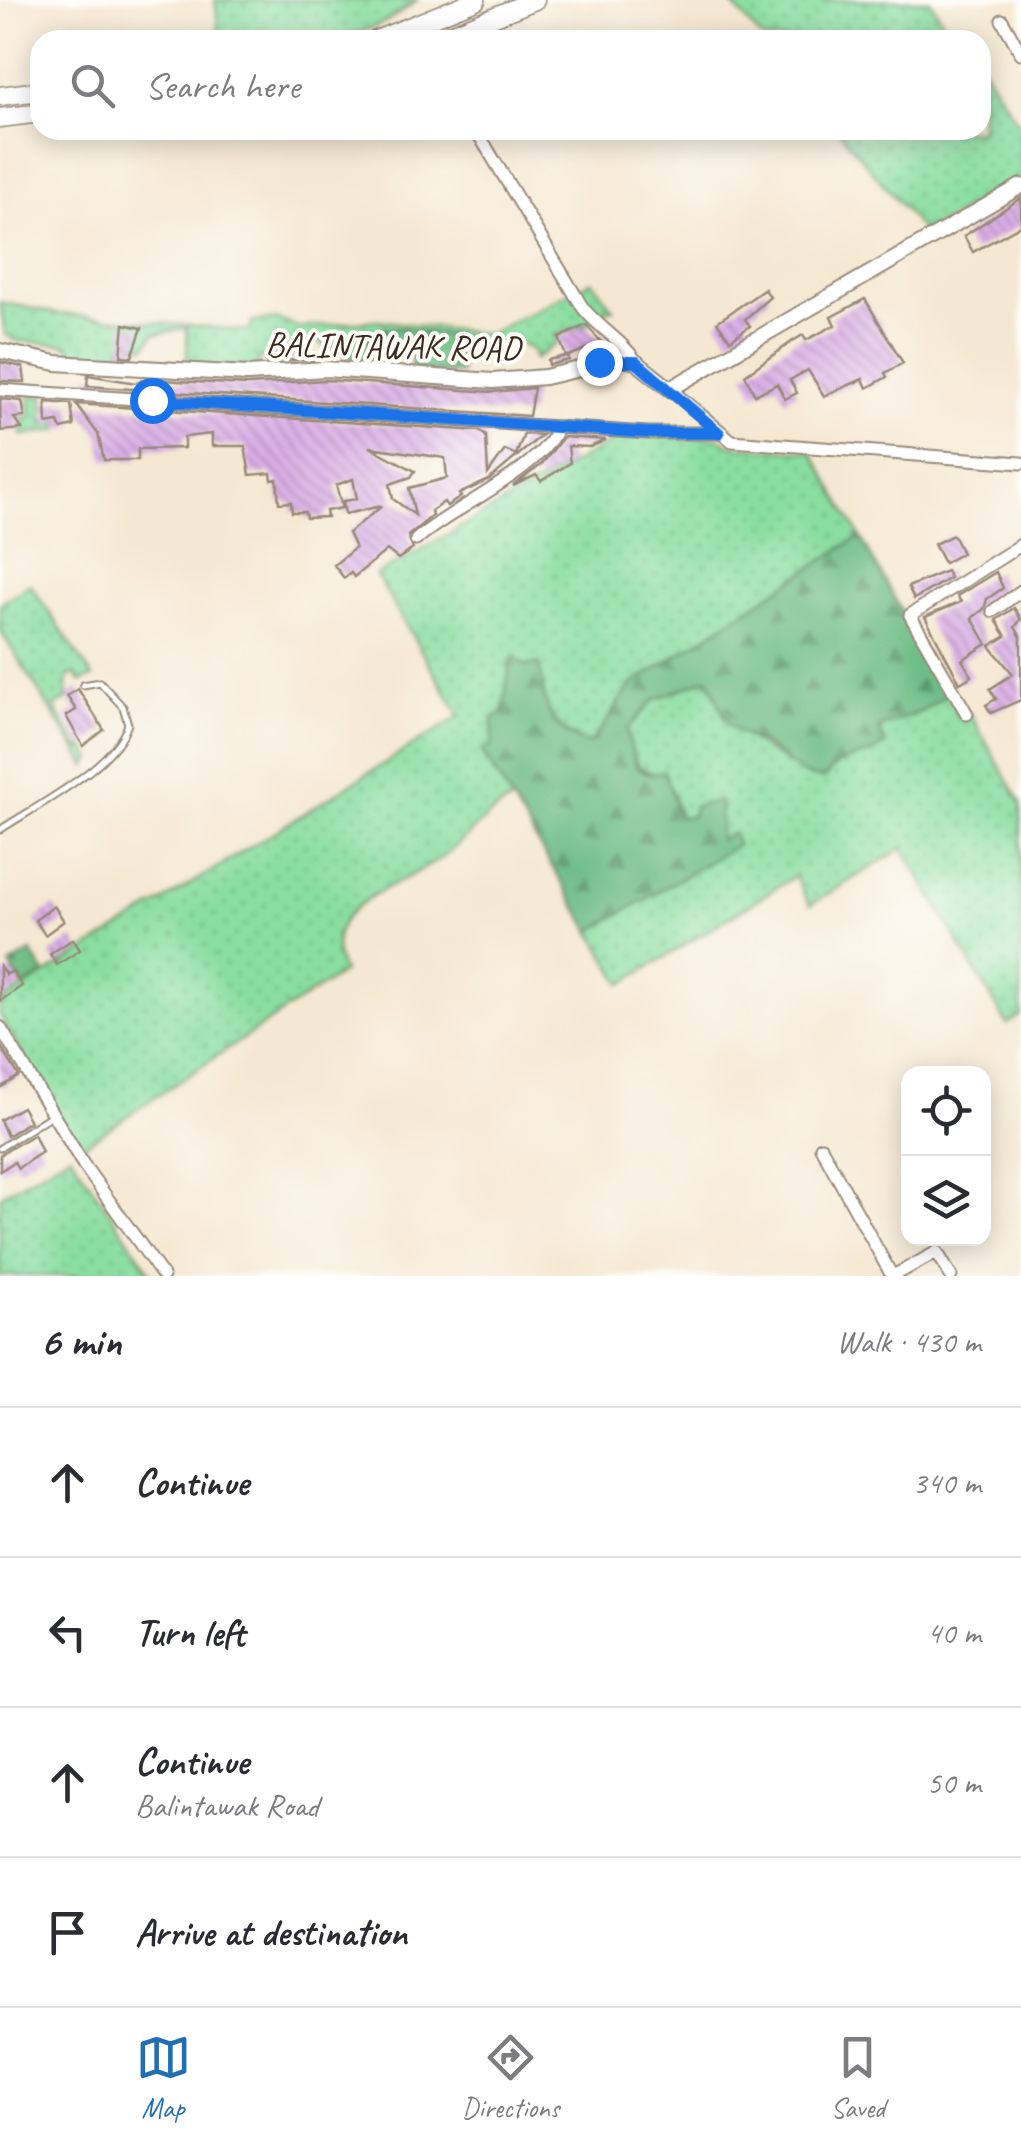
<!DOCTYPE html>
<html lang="en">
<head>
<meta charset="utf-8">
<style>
	:root { --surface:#fff; --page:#f2f2f3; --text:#2b2b33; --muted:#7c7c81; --line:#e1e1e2; --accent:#1f6fb2 }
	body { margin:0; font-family:Caveat,sans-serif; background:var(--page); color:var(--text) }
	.controls { position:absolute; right:30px; bottom:30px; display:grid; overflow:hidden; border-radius:20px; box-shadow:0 5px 25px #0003 }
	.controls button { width:90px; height:90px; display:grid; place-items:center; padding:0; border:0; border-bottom:2px solid var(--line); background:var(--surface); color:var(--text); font:50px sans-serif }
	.stop { position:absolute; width:30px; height:30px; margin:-22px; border:8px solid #1a73e8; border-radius:50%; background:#fff }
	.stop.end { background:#1a73e8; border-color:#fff; box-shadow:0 2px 10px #0008 }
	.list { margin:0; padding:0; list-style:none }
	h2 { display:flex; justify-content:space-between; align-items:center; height:130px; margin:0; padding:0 40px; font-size:42px }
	h2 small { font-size:32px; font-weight:400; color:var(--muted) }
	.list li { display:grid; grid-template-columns:65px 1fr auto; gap:30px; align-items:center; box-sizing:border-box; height:150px; padding:0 40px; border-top:2px solid var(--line) }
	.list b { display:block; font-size:38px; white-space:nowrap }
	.list p { margin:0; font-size:32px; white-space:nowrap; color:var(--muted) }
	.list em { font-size:32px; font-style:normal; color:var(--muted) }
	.icon { flex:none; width:55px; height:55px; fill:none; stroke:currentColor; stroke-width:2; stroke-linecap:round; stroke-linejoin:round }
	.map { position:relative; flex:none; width:1021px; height:1276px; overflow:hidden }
	.search { position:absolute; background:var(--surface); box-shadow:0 5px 25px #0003; left:30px; right:30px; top:30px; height:110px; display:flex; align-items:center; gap:25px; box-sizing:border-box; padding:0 35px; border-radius:30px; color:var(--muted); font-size:38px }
	.sheet { height:730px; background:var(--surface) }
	nav { display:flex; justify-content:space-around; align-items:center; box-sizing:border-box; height:140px; border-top:2px solid var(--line); background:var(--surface); font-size:28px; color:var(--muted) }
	nav a { display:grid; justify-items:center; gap:5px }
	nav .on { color:var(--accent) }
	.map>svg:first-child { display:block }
</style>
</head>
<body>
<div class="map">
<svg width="1021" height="1276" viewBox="0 0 1021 1276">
	<defs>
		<pattern id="grass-dots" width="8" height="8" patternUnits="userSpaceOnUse" patternTransform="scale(2.5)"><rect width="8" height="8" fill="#89dea0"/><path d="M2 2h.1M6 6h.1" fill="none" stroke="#77bf89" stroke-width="1.8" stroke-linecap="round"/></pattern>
		<pattern id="forest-firs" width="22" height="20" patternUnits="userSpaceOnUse" patternTransform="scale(2.5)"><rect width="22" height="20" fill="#6ebd86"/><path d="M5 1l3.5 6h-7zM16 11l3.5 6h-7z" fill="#5c9a6d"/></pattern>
		<pattern id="building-back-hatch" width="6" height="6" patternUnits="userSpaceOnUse" patternTransform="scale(2.5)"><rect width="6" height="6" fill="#daaee6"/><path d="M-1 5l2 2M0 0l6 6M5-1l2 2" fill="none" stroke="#b28eba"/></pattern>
	</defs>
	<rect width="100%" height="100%" fill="#fdfcf7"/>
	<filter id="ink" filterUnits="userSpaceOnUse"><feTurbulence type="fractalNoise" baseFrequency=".01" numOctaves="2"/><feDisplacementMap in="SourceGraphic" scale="20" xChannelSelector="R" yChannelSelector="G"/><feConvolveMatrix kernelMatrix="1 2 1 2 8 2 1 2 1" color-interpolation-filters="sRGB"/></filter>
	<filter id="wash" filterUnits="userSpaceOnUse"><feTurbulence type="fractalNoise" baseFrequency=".0048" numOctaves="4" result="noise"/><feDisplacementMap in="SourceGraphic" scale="40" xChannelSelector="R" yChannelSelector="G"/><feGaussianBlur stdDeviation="2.25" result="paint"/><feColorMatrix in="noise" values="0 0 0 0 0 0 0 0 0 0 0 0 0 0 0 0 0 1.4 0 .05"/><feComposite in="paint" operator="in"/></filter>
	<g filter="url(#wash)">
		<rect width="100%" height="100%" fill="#f5e8d2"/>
		<g fill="url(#grass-dots)" stroke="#62845f" stroke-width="2.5">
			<path d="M215 0H417C357 52 295 40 220 40Z"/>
			<path d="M729 0H930L954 40H763Z"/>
			<path d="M981 65 1021 128V180L923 232 838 130H981Z"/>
			<path d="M592 281 613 309 598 313 594 321 556 335 557 343 535 359 532 350 511 339 490 345 402 328 373 330 329 351 317 339 310 348 258 359 260 368 202 367 201 363 187 362V328L154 334 145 347 123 341 119 357 72 355 68 345 17 341 5 334 0 302 60 314 250 331 252 322 276 319 300 328 376 320 488 334Z"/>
			<path d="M29 395 44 396 43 422 57 423 59 430 21 435 23 418 30 417Z"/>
			<path d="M625 434 720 438 732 446 812 452 860 536 633 684C615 702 609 727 589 743 560 735 542 713 542 682L514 658 503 713 493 718 492 746 482 752 512 801C482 815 466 841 440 859 399 887 311 906 343 972L78 1149 0 1016V1003L460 716 376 575Z"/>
			<path d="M30 584 93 677 81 682 75 674 68 676 66 700 54 707 80 749 84 747 92 759 87 767 0 630V604Z"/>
			<path d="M704 677C717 688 718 704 726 719 734 732 808 779 825 778L836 763 882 739 879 728 923 711 947 694 960 720 970 714 1021 803V1016L1007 1024 903 848 810 905 795 876 622 984 591 931 737 845 720 841 717 828 722 808 695 806 692 816 680 817C673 808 674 795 668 787 649 759 635 786 627 730L654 700Z"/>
			<path d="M70 1154 153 1276H0V1196Z"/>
		</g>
		<g fill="url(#forest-firs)" stroke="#547452" stroke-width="2.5">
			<path d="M402 328 462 337 460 374 412 371 411 355 420 353 416 335 406 337 408 352 401 355 345 359V345L353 335Z"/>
			<path d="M860 536 947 694 922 711 879 728 885 744C866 762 839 753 825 778 794 780 784 754 759 742 747 735 736 734 727 721 719 708 716 692 708 678L654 700 627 730 636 767 650 774 664 771 680 817 692 816 694 806 720 801V840L733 833 737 845 591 931 482 751 492 746 493 718 503 713 510 663 514 657 526 666 539 663C546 701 544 731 589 743 608 727 614 703 633 684Z"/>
			<path d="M31 952 45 974 24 987 10 965Z"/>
		</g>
		<g id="blocks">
			<g fill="url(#building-back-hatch)" fill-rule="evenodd">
				<path d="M1021 198V225L973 252 964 236Z"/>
				<path d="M765 289 770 297 745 319 750 326 730 340 717 322Z"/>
				<path d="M865 299 903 363 885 373 887 377 867 388 863 379 824 396 808 370 790 380 797 393 785 399 777 384 755 395 745 375 793 341 803 335 806 340 835 325 831 317Z"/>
				<path d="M124 324 142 328 132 357 121 356Z"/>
				<path d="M586 325 602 343 568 356 569 360 549 365 548 360 566 356 559 338Z"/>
				<path d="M309 348 311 359 266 362 265 358Z"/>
				<path d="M0 362 23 367 25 382 0 381Z"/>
				<path d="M88 375 136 383 143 379 248 385 325 380 492 392 534 388 529 416 87 386Z"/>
				<path d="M0 399 22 401 25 417 14 418 22 429 1 431Z"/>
				<path d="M46 402 71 404 74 426 61 429 58 422 47 424Z"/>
				<path d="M76 404 480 431 486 436 488 474 505 450 516 455 524 434 542 435 489 480 459 494 461 497 447 506 444 502 431 511 432 516 408 536 413 549 398 559 387 550 354 577 351 573 344 578 334 565 355 548 348 533 382 506 345 514 343 501 357 499 353 479 336 485 342 508 326 511 327 517 306 518 305 512H292L291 502 279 503 277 479 272 480 271 473 250 475 245 446H212V434L184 437V448L138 449V460H104L98 434ZM370 447 445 458 447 478 409 488 415 515 393 499 390 484 411 477 415 471Z"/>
				<path d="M563 437 606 440 590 447 568 446 570 463 541 481 536 475 513 486 542 464Z"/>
				<path d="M953 535 962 553 944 563 934 544Z"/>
				<path d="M946 571 950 578 914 599 908 587Z"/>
				<path d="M996 572 1003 588 987 599 984 609 972 618 987 644 962 660 972 676 960 683 925 617 961 602 957 596Z"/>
				<path d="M1014 608 1021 619 1015 627 1021 637V700L991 713 986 705 996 699 990 689 1013 674 990 646 1006 636 996 620Z"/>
				<path d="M78 689 104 730 83 746 66 716 76 710 67 696Z"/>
				<path d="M54 906 64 921 45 935 35 920Z"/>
				<path d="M73 939 80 950 57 965 50 954Z"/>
				<path d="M0 966 6 975 12 971 22 986 0 1001Z"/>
				<path d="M0 1045 19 1076 0 1088Z"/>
				<path d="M22 1107 30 1121 7 1136 0 1120Z"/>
				<path d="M34 1134 42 1152 18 1168 14 1162 0 1171V1155Z"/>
			</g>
		</g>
	</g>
	<g filter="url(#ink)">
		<use href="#blocks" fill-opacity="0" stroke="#988978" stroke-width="2.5"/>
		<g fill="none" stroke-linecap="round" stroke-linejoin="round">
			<g stroke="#988978" stroke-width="9">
				<g id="service">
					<path d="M0 830C36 806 115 766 128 724L123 707 100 682 83 685"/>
					<path d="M0 1148 50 1116"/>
				</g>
			</g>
			<g stroke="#988978" stroke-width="15">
				<g id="minor">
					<path d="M1002 20 1021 53"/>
					<path d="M476 130 583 308C600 329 624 342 638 364"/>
					<path d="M670 389 732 441 1021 463"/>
					<path d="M0 390 648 433H719"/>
					<path d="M416 540C446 511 547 467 557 427"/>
					<path d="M993 611 1021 591"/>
					<path d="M967 714 910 615 1021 545"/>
					<path d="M0 1027 83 1164 163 1276"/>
					<path d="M821 1147 892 1276"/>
					<path d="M893 1276 937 1252 951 1276"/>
				</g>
			</g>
			<g stroke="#988978" stroke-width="18">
				<path id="tertiary" d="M0 351 56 363 248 374 325 369 493 381 545 377 622 359 636 362 670 389 1021 186"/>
			</g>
			<g stroke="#988978" stroke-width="21">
				<g id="trunk">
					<path d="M376 40 476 0"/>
					<path d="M436 40 535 0"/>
					<path d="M0 96 40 91"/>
					<path d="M0 118 40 113"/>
				</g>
			</g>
			<use href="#service" stroke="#fff" stroke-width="5"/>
			<use href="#minor" stroke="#fff" stroke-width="11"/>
			<use href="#tertiary" stroke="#fff" stroke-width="14"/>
			<use href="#trunk" stroke="#fff" stroke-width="18"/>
		</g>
	</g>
	<g fill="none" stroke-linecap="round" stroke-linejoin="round" filter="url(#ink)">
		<path stroke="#1a73e8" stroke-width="12" d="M152 400 648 433H719L636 362H599"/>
	</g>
	<g text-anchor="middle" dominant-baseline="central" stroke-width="8" stroke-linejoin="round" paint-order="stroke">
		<g font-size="35" fill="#3b2a1e" stroke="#fdfcf7">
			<text transform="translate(393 346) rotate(1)">BALINTAWAK ROAD</text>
		</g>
	</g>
</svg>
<div class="controls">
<button><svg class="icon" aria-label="locate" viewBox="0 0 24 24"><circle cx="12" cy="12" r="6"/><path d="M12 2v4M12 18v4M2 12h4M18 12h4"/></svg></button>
<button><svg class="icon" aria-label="layers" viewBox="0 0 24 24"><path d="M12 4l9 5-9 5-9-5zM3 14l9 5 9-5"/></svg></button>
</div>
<div class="stop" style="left:152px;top:400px"></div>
<div class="stop end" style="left:599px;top:362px"></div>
<div class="search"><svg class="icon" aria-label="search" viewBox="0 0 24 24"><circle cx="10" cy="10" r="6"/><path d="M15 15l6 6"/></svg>Search here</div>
</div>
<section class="sheet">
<h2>6 min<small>Walk · 430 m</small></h2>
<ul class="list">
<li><svg class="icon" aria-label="ahead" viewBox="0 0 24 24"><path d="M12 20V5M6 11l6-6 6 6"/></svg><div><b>Continue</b></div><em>340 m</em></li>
<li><svg class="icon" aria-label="left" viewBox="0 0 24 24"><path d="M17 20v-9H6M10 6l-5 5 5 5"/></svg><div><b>Turn left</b></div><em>40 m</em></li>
<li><svg class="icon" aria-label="ahead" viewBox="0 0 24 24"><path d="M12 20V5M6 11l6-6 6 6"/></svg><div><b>Continue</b><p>Balintawak Road</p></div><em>50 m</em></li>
<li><svg class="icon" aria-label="arrive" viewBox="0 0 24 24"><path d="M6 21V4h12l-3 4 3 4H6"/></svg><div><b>Arrive at destination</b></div></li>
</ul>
</section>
<nav>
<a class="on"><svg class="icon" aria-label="map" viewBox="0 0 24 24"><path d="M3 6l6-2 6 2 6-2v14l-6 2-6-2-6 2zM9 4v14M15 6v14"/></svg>Map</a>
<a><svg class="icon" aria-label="directions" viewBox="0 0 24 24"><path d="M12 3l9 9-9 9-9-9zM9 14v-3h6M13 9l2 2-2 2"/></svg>Directions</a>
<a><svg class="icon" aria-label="saved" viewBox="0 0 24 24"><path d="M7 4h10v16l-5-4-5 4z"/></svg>Saved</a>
</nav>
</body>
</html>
